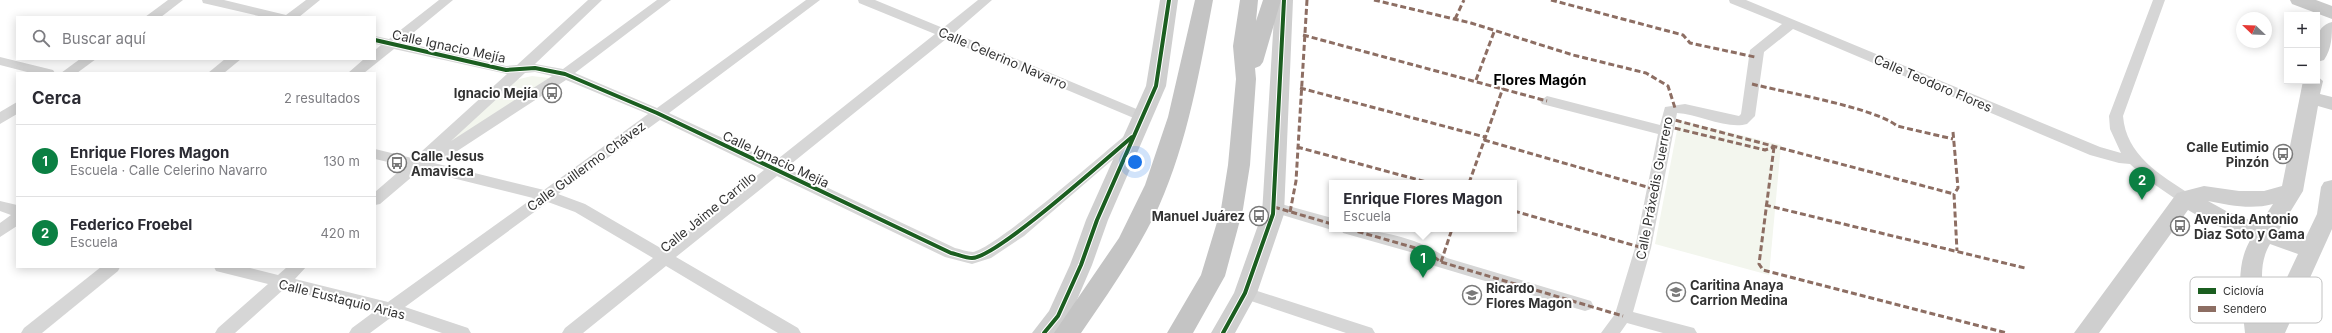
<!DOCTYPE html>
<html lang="es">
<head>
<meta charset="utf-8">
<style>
	:root { --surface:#fff; --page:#f7f7f7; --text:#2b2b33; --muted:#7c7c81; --line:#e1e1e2; --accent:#0b8043 }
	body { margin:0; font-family:Inter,sans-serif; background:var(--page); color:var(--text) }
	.controls { position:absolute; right:12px; top:12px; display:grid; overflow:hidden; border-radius:0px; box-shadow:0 2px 10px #0003 }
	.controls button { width:36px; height:36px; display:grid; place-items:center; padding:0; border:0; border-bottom:1px solid var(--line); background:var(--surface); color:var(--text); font:20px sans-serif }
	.compass { position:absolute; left:2236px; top:12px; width:36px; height:36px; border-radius:50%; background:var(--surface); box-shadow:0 2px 10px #0003; rotate:293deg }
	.you { position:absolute; left:1135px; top:162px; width:14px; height:14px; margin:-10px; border:3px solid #fff; border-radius:50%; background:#1a73e8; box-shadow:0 0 0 6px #1a73e833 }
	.badge { display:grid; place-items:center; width:26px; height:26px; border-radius:50%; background:var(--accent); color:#fff; font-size:13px; font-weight:700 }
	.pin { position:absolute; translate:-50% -33px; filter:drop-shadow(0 1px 2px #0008) }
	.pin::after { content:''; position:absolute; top:21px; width:14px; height:12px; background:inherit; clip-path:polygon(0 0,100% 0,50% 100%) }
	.popup { position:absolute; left:1329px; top:180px; width:188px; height:52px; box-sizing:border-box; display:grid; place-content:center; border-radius:0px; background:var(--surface); filter:drop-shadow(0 1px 3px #0005); font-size:13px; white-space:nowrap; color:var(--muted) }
	.popup b { font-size:15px; color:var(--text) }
	.popup::after { content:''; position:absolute; left:50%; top:100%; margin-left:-8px; border:8px solid transparent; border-top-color:var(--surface) }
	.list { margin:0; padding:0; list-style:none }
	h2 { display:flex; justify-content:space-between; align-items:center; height:52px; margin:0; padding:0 16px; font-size:17px }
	h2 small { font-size:13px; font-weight:400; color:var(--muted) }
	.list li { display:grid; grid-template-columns:26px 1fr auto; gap:12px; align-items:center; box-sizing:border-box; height:72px; padding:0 16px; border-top:1px solid var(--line) }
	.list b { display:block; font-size:15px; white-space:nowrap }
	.list p { margin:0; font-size:13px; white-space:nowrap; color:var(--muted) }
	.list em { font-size:13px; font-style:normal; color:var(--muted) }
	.icon { flex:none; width:22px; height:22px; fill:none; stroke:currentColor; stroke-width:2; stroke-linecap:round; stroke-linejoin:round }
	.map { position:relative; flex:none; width:2332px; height:333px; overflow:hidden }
	.search { position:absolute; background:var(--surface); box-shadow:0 2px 10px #0003; left:16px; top:16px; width:360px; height:44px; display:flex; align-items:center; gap:10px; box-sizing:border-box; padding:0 14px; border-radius:0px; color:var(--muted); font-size:15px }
	.panel { position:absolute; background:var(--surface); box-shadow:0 2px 10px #0003; left:16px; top:72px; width:360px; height:196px; border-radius:0px }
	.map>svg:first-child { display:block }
</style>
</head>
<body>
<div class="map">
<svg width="2332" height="333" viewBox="0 0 2332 333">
	<rect width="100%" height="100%" fill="#fff"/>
	<g fill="#f3f6ee">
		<path d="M532 76 549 78 460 138 447 141 515 80Z"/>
		<path d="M1679 120 1781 145 1769 275 1655 244Z"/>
	</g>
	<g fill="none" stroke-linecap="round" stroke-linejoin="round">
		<g fill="#d6d6d6" fill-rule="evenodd">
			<path d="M168 0H183L161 17H145Z"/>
			<path d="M202 0H224L286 15 306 0H320L299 17H263L203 3Z"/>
			<path d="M439 0H453L402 42 506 66 517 65 588 0H602L535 64 563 69 657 0H671L575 73 657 108 806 0H820L669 113 774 162 935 34 859 3 858 0H875L943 28 978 0H992L954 33 1146 113 1148 116 1141 121 1136 119 946 39 786 168 955 248C960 249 968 252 973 252 995 249 1103 153 1127 134H1137L1139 137 1024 236 991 258 972 264 945 257 777 176 676 257 798 328 801 333H778L666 266 583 333H562L565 328 653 258 575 212 548 202 405 307 468 328 471 333H442L393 316 370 333H349L352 328 375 311 284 289 235 333H215L218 328 268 284 216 271 214 267H246L278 275 287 267H306L295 279 388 302 533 198 420 170 380 204 375 205V192L405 166 375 159V149L416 159 421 157 422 151 507 74 394 49 364 73H348L364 59H375V50L381 45 375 44V36L389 39ZM535 72 552 76 451 141 525 73ZM566 80 648 114 544 190 434 163 445 159ZM660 120 764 170 664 250 585 204 558 194Z"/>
			<path d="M1729 0H1746L2100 147 2121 153 2110 129 2109 116 2153 0H2165L2123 116C2126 155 2160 175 2190 194L2193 198 2190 202H2180L2145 178 2130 164 2119 163 2090 155 1793 29 1764 52 1755 116 1747 124C1728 130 1698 114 1677 113L1651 248 1633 312 1694 328 1697 333H1663L1627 323 1620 333H1601L1615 314 1635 248 1658 134 1542 104 1540 101 1547 96 1660 125 1665 107 1685 104 1739 116 1741 114 1750 50 1782 24 1730 3Z"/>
			<path d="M0 57 53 70 55 73H31L0 65Z"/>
			<path d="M80 59H96L77 73H61Z"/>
			<path d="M225 59H241L224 73H208Z"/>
			<path d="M17 102V114L0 124V112Z"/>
			<path d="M0 201 17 205V226L0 237V223L11 215 0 211Z"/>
			<path d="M1274 202 1332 218V229H1334L1332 230 1269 211 1266 207 1269 203Z"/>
			<path d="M1341 229C1377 229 1417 237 1447 258L1591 301 1593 305 1591 309 1585 311 1435 266 1421 255 1343 233Z"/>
			<path d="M101 267H120L118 271 42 333H21L24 328Z"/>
			<path d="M1245 287 1372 328 1375 333H1346L1239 297 1237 293 1239 289Z"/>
		</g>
		<g fill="#cfcfcf" fill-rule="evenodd">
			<path d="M1160 0H1178L1166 86 1108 220 1092 265 1070 316 1058 333H1032L1049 311 1070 265 1086 220 1146 86Z"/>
			<path d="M1275 0H1293L1284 214 1257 293 1235 333H1211L1234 293 1262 214Z"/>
			<path d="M2332 22C2332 36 2332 48 2324 60L2317 62C2317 46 2313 27 2332 22Z"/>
			<path d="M2317 76 2323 81 2320 94 2332 97V110L2318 106 2303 191 2279 230 2305 239 2317 214 2321 187 2324 182 2332 180V229L2285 333H2245C2242 300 2233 267 2252 237L2212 224 2188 210 2099 333H2074L2177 193 2204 186 2239 191H2264L2282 186 2303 81H2317ZM2208 201C2229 205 2251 210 2273 204L2260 224 2228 212ZM2270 244 2298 254 2267 320C2264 295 2256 267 2270 244Z"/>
		</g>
		<path fill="#c9c9c9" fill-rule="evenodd" d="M2290 0H2316L2332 6V19L2292 4Z"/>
		<g fill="#c4c4c4" fill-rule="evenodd">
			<path d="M1195 0H1213C1200 69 1188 141 1159 206 1138 251 1109 292 1081 333H1054L1119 238 1145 185 1168 117Z"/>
			<path d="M1240 0H1258L1256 21 1263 0H1281L1263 62 1260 66 1255 68 1256 79 1250 165 1243 209 1225 276 1193 333H1167L1201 275 1221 209 1228 165 1236 79 1233 46Z"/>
		</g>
		<g stroke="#8d6e63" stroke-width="3" stroke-dasharray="6 3" stroke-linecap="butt">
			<path d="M1374 0 1471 23 1573 55 1646 73 1668 86 1675 108"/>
			<path d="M1551 0 1683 35 1690 43 1755 57"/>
			<path d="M1455 19 1464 0"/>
			<path d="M1303 35 1547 101"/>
			<path d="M1476 80 1494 32"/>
			<path d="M1752 84C1783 92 1876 108 1897 126L1953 139"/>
			<path d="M1300 88 1485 137"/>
			<path d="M1667 118 1954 194"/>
			<path d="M1666 126 1765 150 1774 147"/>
			<path d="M1953 132 1958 188 1954 194 1957 251"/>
			<path d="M1484 140 1654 189"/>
			<path d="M1297 147 1430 183"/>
			<path d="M1774 147 1759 264 1763 270 2007 333"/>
			<path d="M1469 183 1503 88"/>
			<path d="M1765 205 2025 268"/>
			<path d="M1274 207 1332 224"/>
			<path d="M1514 211 1643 248"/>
			<path d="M1290 212 1296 181 1307 0"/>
			<path d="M1349 229 1426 251 1441 262 1623 316"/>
			<path d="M1441 262 1452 229"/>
		</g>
		<g stroke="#fff" stroke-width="6">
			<g id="cycleway">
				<path d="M375 40 506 70 535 68 565 74 657 113 951 253C957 254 965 258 972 258 996 258 1107 158 1132 137"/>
				<path d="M1044 333 1058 316 1081 265 1097 220 1156 86 1169 0"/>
				<path d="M1223 333 1245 293 1273 214 1284 0"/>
			</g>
		</g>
		<use href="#cycleway" stroke="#1b5e20" stroke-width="4"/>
	</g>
	<defs>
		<g id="bus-ring" transform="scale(1)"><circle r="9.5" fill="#fff" stroke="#7a7a7a" stroke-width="1.5"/><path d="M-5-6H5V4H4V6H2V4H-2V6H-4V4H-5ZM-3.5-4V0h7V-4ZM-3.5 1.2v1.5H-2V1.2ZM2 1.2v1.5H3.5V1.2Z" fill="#7a7a7a"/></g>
		<g id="school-ring" transform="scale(1)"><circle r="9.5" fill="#fff" stroke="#7a7a7a" stroke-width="1.5"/><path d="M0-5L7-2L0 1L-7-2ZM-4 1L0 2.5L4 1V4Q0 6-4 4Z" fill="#7a7a7a"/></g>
	</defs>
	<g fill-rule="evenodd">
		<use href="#bus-ring" x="552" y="93"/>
		<use href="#bus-ring" x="2283" y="154"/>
		<use href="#bus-ring" x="397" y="163"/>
		<use href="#bus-ring" x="1259" y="216"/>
		<use href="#bus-ring" x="2180" y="226"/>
		<use href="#school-ring" x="1676" y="292"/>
		<use href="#school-ring" x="1472" y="295"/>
	</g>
	<g text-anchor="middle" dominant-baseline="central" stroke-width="4" stroke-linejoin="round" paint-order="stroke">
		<g font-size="13" fill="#323232" stroke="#fff">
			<text transform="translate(449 46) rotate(12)">Calle Ignacio Mejía</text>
			<text transform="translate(1003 58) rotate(23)">Calle Celerino Navarro</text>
			<text transform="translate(1933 83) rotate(23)">Calle Teodoro Flores</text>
			<text transform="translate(776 159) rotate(25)">Calle Ignacio Mejía</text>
			<text transform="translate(586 166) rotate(-36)">Calle Guillermo Chávez</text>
			<text transform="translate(1654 188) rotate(-79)">Calle Práxedis Guerrero</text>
			<text transform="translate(708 212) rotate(-39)">Calle Jaime Carrillo</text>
			<text transform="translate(342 299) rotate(14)">Calle Eustaquio Arias</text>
		</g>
		<g font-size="13" font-weight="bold" fill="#323232" stroke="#fff" text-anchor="start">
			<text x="538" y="93" text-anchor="end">Ignacio Mejía</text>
			<text x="2269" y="147" text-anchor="end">Calle Eutimio<tspan x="2269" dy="15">Pinzón</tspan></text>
			<text x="411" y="156">Calle Jesus<tspan x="411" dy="15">Amavisca</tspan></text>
			<text x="1245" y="216" text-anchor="end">Manuel Juárez</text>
			<text x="2194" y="219">Avenida Antonio<tspan x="2194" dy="15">Diaz Soto y Gama</tspan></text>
			<text x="1690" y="285">Caritina Anaya<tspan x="1690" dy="15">Carrion Medina</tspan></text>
			<text x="1486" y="288">Ricardo<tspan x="1486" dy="15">Flores Magon</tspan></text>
		</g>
		<g font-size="14" font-weight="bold" fill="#000" stroke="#fff">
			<text x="1540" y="79">Flores Magón</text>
		</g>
	</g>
	<rect x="2190" y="277" width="132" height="46" rx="6" fill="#fff" stroke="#c2c2c2" stroke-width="1"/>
	<rect x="2198" y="288" width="18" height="6" fill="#1b5e20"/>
	<rect x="2198" y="306" width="18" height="6" fill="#8d6e63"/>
	<g font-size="11" fill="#323232">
		<text x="2223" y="295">Ciclovía</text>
		<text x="2223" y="313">Sendero</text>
	</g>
</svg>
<div class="controls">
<button>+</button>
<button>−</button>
</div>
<svg class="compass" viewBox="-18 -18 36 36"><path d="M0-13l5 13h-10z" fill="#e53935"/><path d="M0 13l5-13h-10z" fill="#7c7c81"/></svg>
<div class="you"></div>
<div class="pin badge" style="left:1423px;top:278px">1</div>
<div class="popup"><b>Enrique Flores Magon</b>Escuela</div>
<div class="pin badge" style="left:2142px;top:200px">2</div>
<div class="search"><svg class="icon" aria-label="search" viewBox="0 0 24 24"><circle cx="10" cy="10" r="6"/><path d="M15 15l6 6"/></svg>Buscar aquí</div>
<section class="panel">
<h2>Cerca<small>2 resultados</small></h2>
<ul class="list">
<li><span class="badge">1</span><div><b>Enrique Flores Magon</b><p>Escuela · Calle Celerino Navarro</p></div><em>130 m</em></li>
<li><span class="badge">2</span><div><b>Federico Froebel</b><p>Escuela</p></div><em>420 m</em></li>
</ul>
</section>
</div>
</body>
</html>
